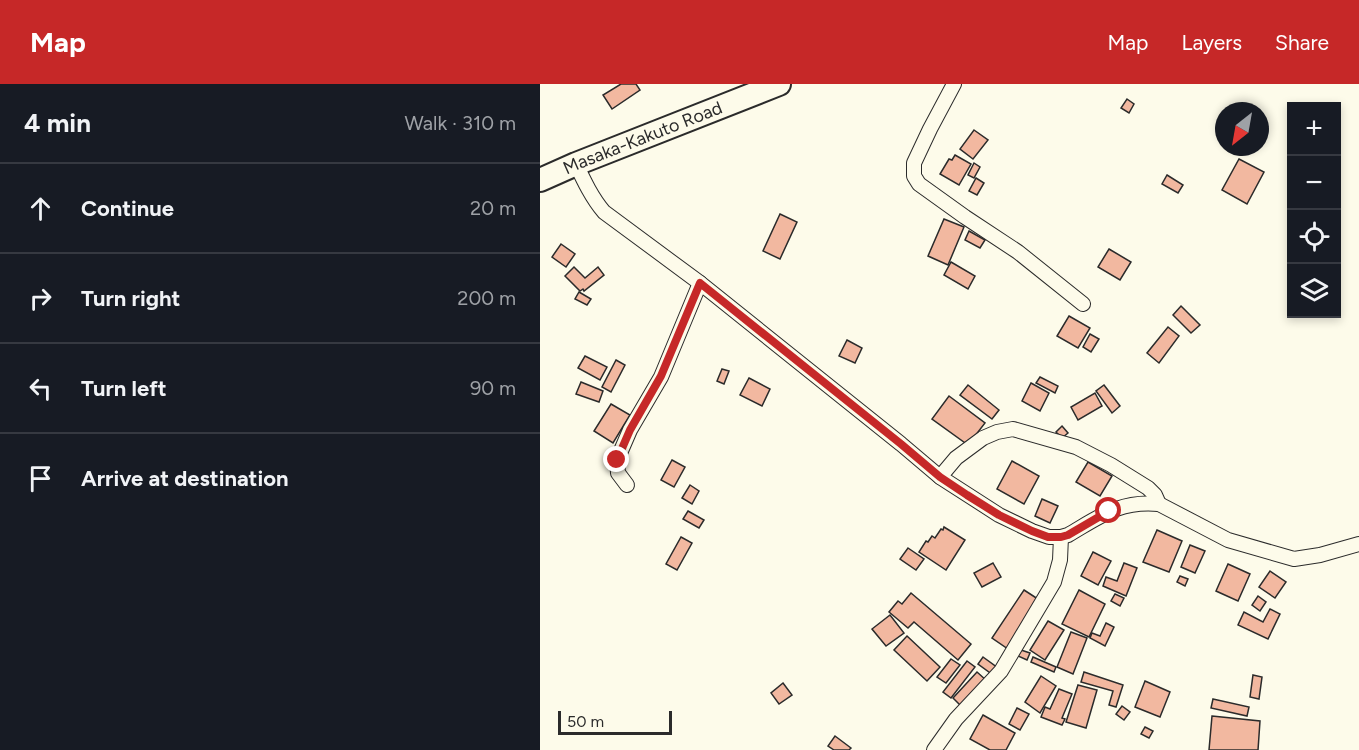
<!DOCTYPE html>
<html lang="en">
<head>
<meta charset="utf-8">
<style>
	:root { --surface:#171b24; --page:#242831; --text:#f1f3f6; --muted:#9ea1a6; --line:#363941; --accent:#c62828 }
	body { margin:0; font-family:Figtree,sans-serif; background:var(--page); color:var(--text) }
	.controls { position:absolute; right:18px; top:18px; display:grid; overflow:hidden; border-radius:0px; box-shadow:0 3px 9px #0003 }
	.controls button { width:54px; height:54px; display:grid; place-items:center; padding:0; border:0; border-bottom:2px solid var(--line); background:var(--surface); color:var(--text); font:30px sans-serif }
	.compass { position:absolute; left:675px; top:18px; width:54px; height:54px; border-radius:50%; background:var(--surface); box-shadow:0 3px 9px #0003; rotate:211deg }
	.scale { position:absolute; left:18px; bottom:15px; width:114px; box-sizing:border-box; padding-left:6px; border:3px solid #2b2b2b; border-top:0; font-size:16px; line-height:21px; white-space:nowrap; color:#2b2b2b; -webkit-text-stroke:4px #fdfbea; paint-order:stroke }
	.stop { position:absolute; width:18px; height:18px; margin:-14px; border:4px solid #c62828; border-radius:50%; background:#fff }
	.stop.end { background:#c62828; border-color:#fff; box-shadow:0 2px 6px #0008 }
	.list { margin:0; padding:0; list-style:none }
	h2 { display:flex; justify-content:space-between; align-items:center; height:78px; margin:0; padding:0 24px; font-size:26px }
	h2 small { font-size:20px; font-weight:400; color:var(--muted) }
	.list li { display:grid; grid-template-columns:39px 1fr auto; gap:18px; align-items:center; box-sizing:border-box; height:90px; padding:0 24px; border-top:2px solid var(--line) }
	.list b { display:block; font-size:22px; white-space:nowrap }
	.list em { font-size:20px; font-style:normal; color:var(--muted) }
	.icon { flex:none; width:33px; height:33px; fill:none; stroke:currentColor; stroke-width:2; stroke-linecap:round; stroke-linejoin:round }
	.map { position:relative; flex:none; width:819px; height:666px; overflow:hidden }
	header { display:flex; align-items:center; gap:36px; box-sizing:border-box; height:84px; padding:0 30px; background:var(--accent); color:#fff }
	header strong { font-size:28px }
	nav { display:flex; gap:33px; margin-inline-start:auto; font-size:21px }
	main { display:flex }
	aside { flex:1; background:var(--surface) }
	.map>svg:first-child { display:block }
</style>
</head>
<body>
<header>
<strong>Map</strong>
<nav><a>Map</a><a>Layers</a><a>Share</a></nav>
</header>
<main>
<aside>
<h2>4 min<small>Walk · 310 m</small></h2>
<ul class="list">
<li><svg class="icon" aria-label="ahead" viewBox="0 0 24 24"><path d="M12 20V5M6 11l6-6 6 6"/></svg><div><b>Continue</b></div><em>20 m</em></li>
<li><svg class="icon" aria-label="right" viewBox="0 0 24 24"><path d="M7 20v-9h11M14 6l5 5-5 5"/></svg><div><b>Turn right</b></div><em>200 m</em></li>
<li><svg class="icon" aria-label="left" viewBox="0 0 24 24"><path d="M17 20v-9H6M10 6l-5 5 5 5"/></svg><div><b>Turn left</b></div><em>90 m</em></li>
<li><svg class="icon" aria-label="arrive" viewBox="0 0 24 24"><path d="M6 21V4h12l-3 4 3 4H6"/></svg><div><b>Arrive at destination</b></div></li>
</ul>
</aside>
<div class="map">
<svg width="819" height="666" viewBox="0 0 819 666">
	<rect width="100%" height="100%" fill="#fdfbea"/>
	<g fill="#f2b8a0" stroke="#2b2b2b" stroke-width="1.5">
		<path d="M81 0H96L100 6 72 25 63 11Z"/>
		<path d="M587 15 594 20 589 29 581 24Z"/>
		<path d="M434 46 448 56 433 75 420 65Z"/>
		<path d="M415 71 431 80 419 101 400 90 409 75 412 76Z"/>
		<path d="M699 75 724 88 707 120 682 106Z"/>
		<path d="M434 79 440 83 434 94 428 91Z"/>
		<path d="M627 91 643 101 638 109 622 100Z"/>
		<path d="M436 94 444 99 437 111 429 107Z"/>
		<path d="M240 130 257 138 240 175 223 167Z"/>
		<path d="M404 135 424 143 408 181 388 172Z"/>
		<path d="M429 147 445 156 440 164 425 156Z"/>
		<path d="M21 160 35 170 26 183 12 173Z"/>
		<path d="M569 165 591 178 580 196 558 183Z"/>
		<path d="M411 178 435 192 428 205 404 191Z"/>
		<path d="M34 183 45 194 58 183 64 191 44 207 43 205 40 207 25 192Z"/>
		<path d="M39 208 51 215 47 221 35 215Z"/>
		<path d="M641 222 660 241 651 249 633 231Z"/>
		<path d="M529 232 550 244 538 264 517 252Z"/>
		<path d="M628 243 639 252 619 279 607 269Z"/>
		<path d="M550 250 559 255 551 268 543 263Z"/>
		<path d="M307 256 322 264 315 279 299 272Z"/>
		<path d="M45 272 67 283 60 296 38 284Z"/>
		<path d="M76 276 85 281 71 308 62 303Z"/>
		<path d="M182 285 189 287 184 300 177 297Z"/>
		<path d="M500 293 518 302 515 309 496 299Z"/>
		<path d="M209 294 230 305 222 322 200 311Z"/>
		<path d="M41 298 63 307 59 318 36 310Z"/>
		<path d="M491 299 509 309 500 327 482 317Z"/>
		<path d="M428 301 459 326 452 335 420 311Z"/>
		<path d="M564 301 580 322 572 329 556 307Z"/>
		<path d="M555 309 562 322 538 336 531 323Z"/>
		<path d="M409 312 445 339 428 361 392 335Z"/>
		<path d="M71 320 90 331 73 359 54 347Z"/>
		<path d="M522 342 528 349 522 354 516 348Z"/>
		<path d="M132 376 145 383 134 403 121 396Z"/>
		<path d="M472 377 499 392 484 420 457 405Z"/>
		<path d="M548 378 572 392 560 412 536 398Z"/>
		<path d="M150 401 159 407 152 420 142 414Z"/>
		<path d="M502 415 518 422 510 439 495 432Z"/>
		<path d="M148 427 164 436 159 444 143 435Z"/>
		<path d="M404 443 425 456 406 486 379 468 386 457 388 458 392 452 395 454 401 445 403 446Z"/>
		<path d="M617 446 642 457 629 488 603 478Z"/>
		<path d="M141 453 152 459 137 486 126 480Z"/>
		<path d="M650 461 665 467 655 489 641 483Z"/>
		<path d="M368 464 384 475 376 486 360 475Z"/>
		<path d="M553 468 571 477 558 501 541 492Z"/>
		<path d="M453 479 461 493 442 503 434 489Z"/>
		<path d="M584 479 597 484 586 512 563 502 566 493 577 497Z"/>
		<path d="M688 480 710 490 698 517 676 507Z"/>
		<path d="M730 487 746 498 735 514 719 503Z"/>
		<path d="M640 492 648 495 645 502 637 498Z"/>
		<path d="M484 506 501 517 468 565 452 554Z"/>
		<path d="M539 506 565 520 549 553 522 540Z"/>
		<path d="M371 509 431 560 418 576 374 538 368 544 349 528 358 517 362 520Z"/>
		<path d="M575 510 584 514 580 522 571 517Z"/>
		<path d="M718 512 726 518 720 527 712 521Z"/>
		<path d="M730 525 740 530 728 555 698 541 704 528 723 538Z"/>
		<path d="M350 531 364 549 346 562 332 545Z"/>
		<path d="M508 537 524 546 505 576 490 566Z"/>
		<path d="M566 539 574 543 565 562 550 554 552 549 560 552Z"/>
		<path d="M531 548 547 554 533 590 517 583Z"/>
		<path d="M367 552 400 583 387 597 354 566Z"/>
		<path d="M481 566 490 569 487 576 478 572Z"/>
		<path d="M443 573 458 584 453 591 438 580Z"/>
		<path d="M493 573 516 583 514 588 491 578Z"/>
		<path d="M411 575 420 581 406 599 397 593Z"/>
		<path d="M427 577 435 583 411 614 403 608Z"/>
		<path d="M437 588 447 597 423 624 413 614Z"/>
		<path d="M544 588 583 601 576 623 569 621 573 607 541 598Z"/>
		<path d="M713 591 722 593 719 615 710 613Z"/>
		<path d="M501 592 516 602 500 629 485 618Z"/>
		<path d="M605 597 630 608 620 633 595 623Z"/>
		<path d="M243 599 252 611 239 620 231 609Z"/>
		<path d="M538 601 557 606 546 644 526 638Z"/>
		<path d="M519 605 532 610 522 634 525 635 522 641 501 633 505 623 510 625Z"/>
		<path d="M673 615 709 623 707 632 671 624Z"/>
		<path d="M582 622 590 628 584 636 576 630Z"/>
		<path d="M477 624 489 630 480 646 469 640Z"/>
		<path d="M443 631 475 649 466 666H450L430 655Z"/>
		<path d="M672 632 720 637 718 666H669Z"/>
		<path d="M605 643 613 647 609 654 601 650Z"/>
		<path d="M295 652 311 664 309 666H294L288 662Z"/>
	</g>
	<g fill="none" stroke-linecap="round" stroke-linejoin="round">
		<g stroke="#2b2b2b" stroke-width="16">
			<g id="minor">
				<path d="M414 0 390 45 374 79V92L379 100 425 133 478 168 543 220"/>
				<path d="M36 80C44 97 52 114 64 128L160 199 361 360 400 393 459 431 492 447 509 453H521L528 451C559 433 580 416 619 420L688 456 754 475 780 471 819 460"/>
				<path d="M400 393 416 374 443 354 457 348 473 345 536 363 571 381 608 404 615 411 619 420"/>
				<path d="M87 401 78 389 77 376 90 346 121 293 160 199"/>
				<path d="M394 666 416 635 461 587 514 498 520 476 521 453"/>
			</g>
		</g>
		<g stroke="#2b2b2b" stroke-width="26">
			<g id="trunk">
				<path id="s1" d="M0 96 36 80 239 0"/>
			</g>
		</g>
		<use href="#minor" stroke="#fdfbea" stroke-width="14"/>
		<use href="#trunk" stroke="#fdfbea" stroke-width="22"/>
	</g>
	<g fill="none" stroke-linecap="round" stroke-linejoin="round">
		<path stroke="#c62828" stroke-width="8" d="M77 376 90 346 121 292 160 199 361 360 400 393 427 411 459 431 492 447 508 453H521L528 451 569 427"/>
	</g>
	<g text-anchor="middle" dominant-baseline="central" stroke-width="4.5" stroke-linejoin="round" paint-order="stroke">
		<g font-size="18" fill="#2b2b2b" stroke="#fdfbea">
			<text stroke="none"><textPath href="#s1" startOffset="111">Masaka-Kakuto Road</textPath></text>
		</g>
	</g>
</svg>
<div class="controls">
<button>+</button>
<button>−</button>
<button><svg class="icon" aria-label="locate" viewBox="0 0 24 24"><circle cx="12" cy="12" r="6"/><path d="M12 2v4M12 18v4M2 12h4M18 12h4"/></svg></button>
<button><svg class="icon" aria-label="layers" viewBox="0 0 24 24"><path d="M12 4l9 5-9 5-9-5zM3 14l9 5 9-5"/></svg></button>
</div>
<svg class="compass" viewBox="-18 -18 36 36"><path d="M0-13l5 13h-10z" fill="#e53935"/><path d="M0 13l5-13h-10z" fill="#9ea1a6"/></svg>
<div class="scale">50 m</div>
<div class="stop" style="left:569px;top:427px"></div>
<div class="stop end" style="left:77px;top:376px"></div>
</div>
</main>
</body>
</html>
